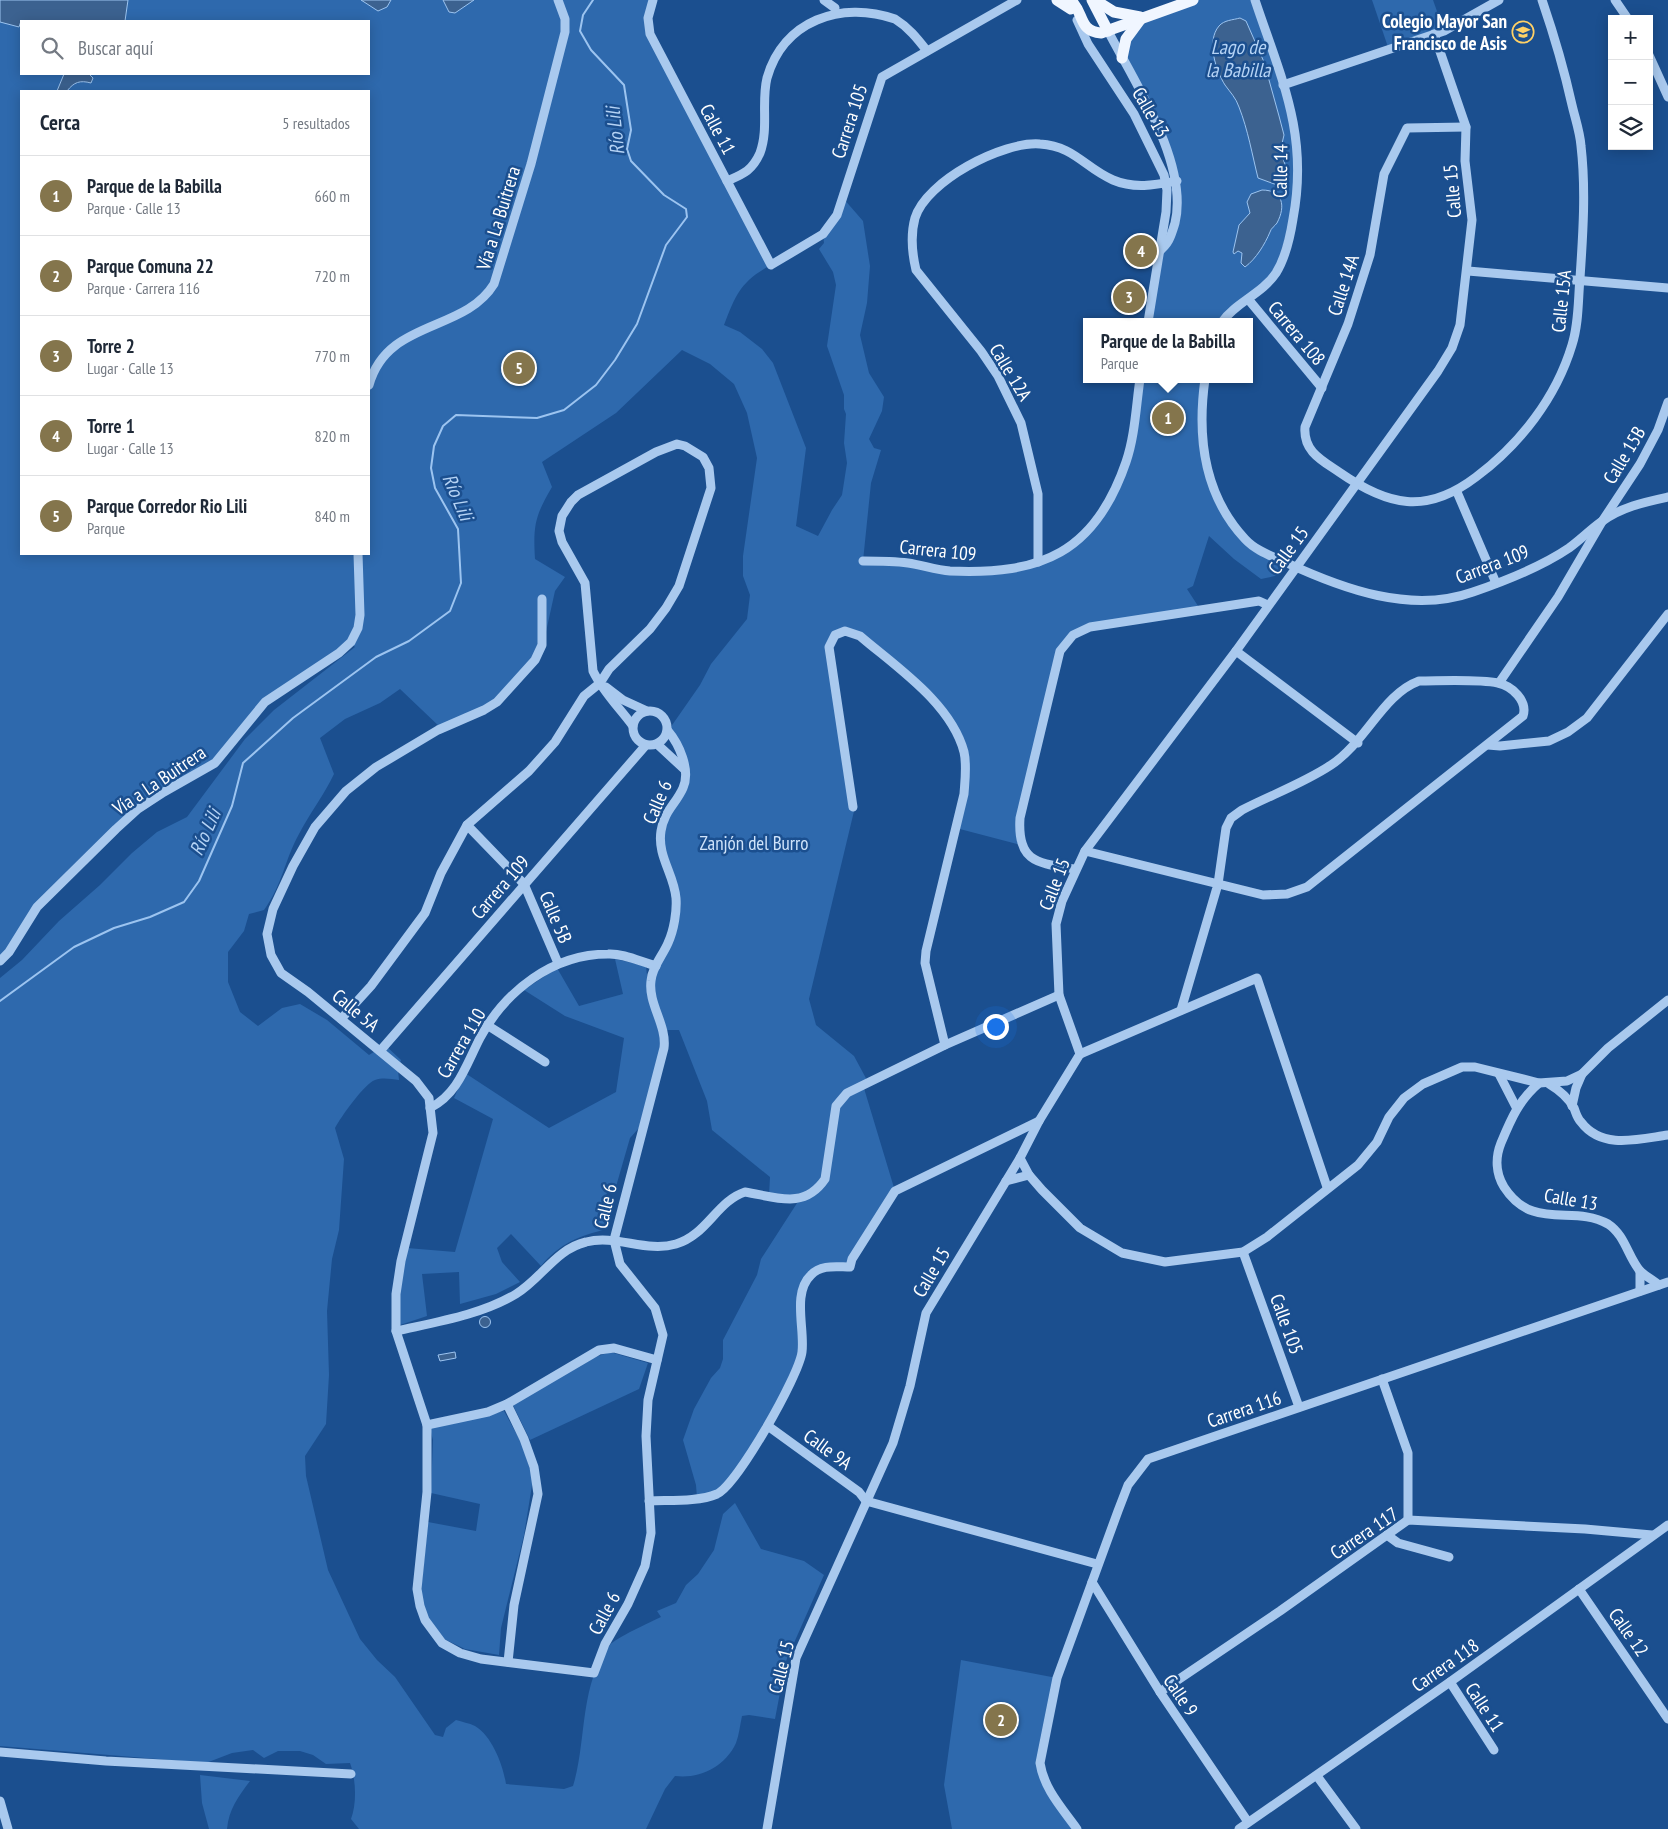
<!DOCTYPE html>
<html lang="es">
<head>
<meta charset="utf-8">
<style>
	:root { --surface:#fff; --page:#f2f2f3; --text:#1f2937; --muted:#747a83; --line:#e0e1e3; --accent:#84754c }
	body { margin:0; font-family:"PT Sans Narrow",sans-serif; background:var(--page); color:var(--text) }
	.controls { position:absolute; right:15px; top:15px; display:grid; overflow:hidden; border-radius:0px; box-shadow:0 2px 12px #0003 }
	.controls button { width:45px; height:45px; display:grid; place-items:center; padding:0; border:0; border-bottom:1px solid var(--line); background:var(--surface); color:var(--text); font:25px sans-serif }
	.you { position:absolute; left:995px; top:1026px; width:18px; height:18px; margin:-12px; border:4px solid #fff; border-radius:50%; background:#1a73e8; box-shadow:0 0 0 8px #1a73e833 }
	.badge { display:grid; place-items:center; width:32px; height:32px; border-radius:50%; background:var(--accent); color:#fff; font-size:16px; font-weight:700 }
	.pin { position:absolute; translate:-50% -50%; border:2px solid #fff; box-shadow:0 1px 5px #0006 }
	.popup { position:absolute; left:1083px; top:318px; width:170px; height:65px; box-sizing:border-box; display:grid; place-content:center; border-radius:0px; background:var(--surface); filter:drop-shadow(0 1px 4px #0005); font-size:16px; white-space:nowrap; color:var(--muted) }
	.popup b { font-size:19px; color:var(--text) }
	.popup::after { content:''; position:absolute; left:50%; top:100%; margin-left:-10px; border:10px solid transparent; border-top-color:var(--surface) }
	.list { margin:0; padding:0; list-style:none }
	h2 { display:flex; justify-content:space-between; align-items:center; height:65px; margin:0; padding:0 20px; font-size:21px }
	h2 small { font-size:16px; font-weight:400; color:var(--muted) }
	.list li { display:grid; grid-template-columns:32px 1fr auto; gap:15px; align-items:center; box-sizing:border-box; height:80px; padding:0 20px; border-top:1px solid var(--line) }
	.list b { display:block; font-size:19px; white-space:nowrap }
	.list p { margin:0; font-size:16px; white-space:nowrap; color:var(--muted) }
	.list em { font-size:16px; font-style:normal; color:var(--muted) }
	.icon { flex:none; width:28px; height:28px; fill:none; stroke:currentColor; stroke-width:2; stroke-linecap:round; stroke-linejoin:round }
	.map { position:relative; flex:none; width:1668px; height:1829px; overflow:hidden }
	.search { position:absolute; background:var(--surface); box-shadow:0 2px 12px #0003; left:20px; top:20px; width:350px; height:55px; display:flex; align-items:center; gap:12px; box-sizing:border-box; padding:0 18px; border-radius:0px; color:var(--muted); font-size:19px }
	.panel { position:absolute; background:var(--surface); box-shadow:0 2px 12px #0003; left:20px; top:90px; width:350px; height:465px; border-radius:0px }
	.map>svg:first-child { display:block }
</style>
</head>
<body>
<div class="map">
<svg width="1668" height="1829" viewBox="0 0 1668 1829">
	<rect width="100%" height="100%" fill="#1b4f8f"/>
	<g fill="#2e69ad" fill-rule="evenodd">
		<path d="M0 0H653L650 34 771 265C741 281 736 294 724 325L740 332 762 349 773 363 806 448 796 526 818 536 832 510 842 495 847 463 844 443 846 414 844 409V395L827 346 836 285 833 272 819 249 824 243 823 234 843 198 863 221 870 266 867 303 860 335 869 373 884 397 882 411 869 439 874 448 881 450 871 483 863 561 982 572 1061 553 1098 518 1126 461 1140 379H1205L1201 412 1212 482 1244 538 1290 564 1275 576 1261 579 1234 559 1209 536 1193 586 1187 589 1200 609 1090 627 1060 651 1020 817 1021 845 956 828C961 806 969 776 964 752 955 713 889 664 860 636L845 631 829 647 855 807 809 999 816 1025 854 1056 868 1082 863 1085 895 1191 850 1267H824L801 1292 798 1365 729 1486 697 1498 696 1485 683 1440 694 1409 711 1378 720 1368 723 1359V1340L757 1275 761 1259 799 1200 769 1196 770 1177 712 1130 707 1101 679 1030H663L651 980 675 915 661 833 683 788 684 769 668 731 700 685 711 664 747 619 750 595 743 576V556L757 458 747 413 734 384 710 364 682 350 616 413 542 462 552 487C535 516 533 525 535 559L565 577 555 591 542 650 504 694 442 729 400 689 380 703 345 719 320 738 334 774C324 795 310 813 299 834 285 859 282 886 264 910L249 914 244 931 228 952V982L240 1012 258 1026 282 1008 300 1004 327 1020 369 1055 385 1045 401 1060 398 1070 399 1080C391 1079 383 1077 375 1080 364 1084 341 1117 335 1128L344 1159 339 1230 332 1259 327 1311 329 1375 326 1424 305 1456 306 1476 328 1570 360 1639 377 1660 395 1677 435 1735 443 1737 446 1728 456 1720C462 1722 469 1723 475 1726 492 1736 503 1765 506 1784L564 1789 573 1786C587 1741 579 1684 610 1645 615 1638 651 1622 661 1617L657 1611 676 1603 686 1585 698 1574 714 1550 723 1514 735 1503 761 1549 804 1561 824 1575 786 1661 775 1719 749 1715 742 1716C740 1725 739 1735 736 1743 725 1767 700 1779 675 1776L665 1789 646 1829H359L351 1819C357 1803 356 1779 350 1763L326 1764 313 1755 300 1751H278L264 1758 253 1750 232 1753 206 1763 0 1746V978L22 960 59 921 100 885 132 853 157 832 187 817 245 739 274 710 355 647 351 643 274 695 226 752 138 809 46 897 0 961ZM21 21H369V74H21ZM21 91H369V554H21Z"/>
		<path d="M1193 0H1255L1291 106 1297 197 1275 273 1222 322H1148L1158 252 1167 246 1178 189 1123 48 1130 30Z"/>
		<path d="M1372 0H1433L1444 31 1389 50Z"/>
		<path d="M615 959 646 966 649 995 663 1042 639 1128 630 1138 615 1190 608 1189 600 1216 609 1222 607 1229C579 1236 560 1243 541 1266L511 1234 497 1248 502 1262 520 1282 496 1294 460 1304 459 1272 422 1274 427 1316 400 1325V1281L407 1248 455 1252 493 1119 454 1098 465 1073 549 1128 616 1092 624 1038 565 1016 524 990 557 968 579 1006 623 994Z"/>
		<path d="M610 1352 648 1363 639 1389 530 1440 513 1405 587 1360Z"/>
		<path d="M504 1411 522 1444 533 1479 524 1535 501 1628 499 1655 465 1649 442 1638 423 1610 421 1591 428 1522 476 1531 480 1504 431 1493 433 1440 430 1428Z"/>
		<path d="M961 1660 1057 1678 1042 1774 1077 1829H952L944 1785Z"/>
		<path d="M200 1775 250 1781C238 1797 229 1809 227 1829H209L202 1803Z"/>
	</g>
	<g fill="#3c6290" stroke="#9cc4f0">
		<path d="M0 0H128L125 21H21L19 27 0 22Z"/>
		<path d="M361 0H391L387 7 378 11Z"/>
		<path d="M443 0H474L455 13 449 12Z"/>
		<path d="M1240 18 1246 21 1264 62 1279 116 1284 135 1280 152 1287 169 1283 178 1277 185 1258 178C1252 154 1248 130 1239 107 1236 98 1230 92 1225 85 1216 71 1206 41 1219 26 1224 20 1233 20 1240 18Z"/>
		<path d="M64 74H89L93 78 91 83C80 80 74 82 67 91H57Z"/>
		<path d="M1262 190C1283 190 1286 206 1277 223 1275 226 1271 228 1270 232 1265 244 1256 259 1245 267L1241 263 1242 253 1238 251 1234 254 1233 252 1239 225 1250 213 1247 202 1251 194Z"/>
		<circle cx="485" cy="1322" r="5.5"/>
		<path d="M455 1352 456 1358 440 1361 438 1355Z"/>
	</g>
	<g fill="none" stroke-linecap="round" stroke-linejoin="round">
		<path stroke="#9cc4f0" stroke-width="2" d="M0 1001 74 947 114 928 150 917 184 902 199 881 232 806 243 763 293 718 376 657 409 641 450 611 461 583 458 529 435 488 431 468 434 446 443 426 456 415 537 418 564 410 596 385 615 360 637 324 666 245 687 217 686 209 664 195 631 161 627 149 631 130 624 85 591 50 580 31 583 15 593 0"/>
		<g stroke="#a9c9ee" stroke-width="9">
			<path d="M653 0 648 18 650 34 771 265 823 234 837 215 882 77 1017 0"/>
			<path d="M824 0 835 8"/>
			<path d="M1615 0 1628 19"/>
			<path d="M1077 20 1088 44 1134 114 1164 175 1167 190 1166 212 1148 322"/>
			<path d="M1108 31C1135 83 1189 164 1175 223 1171 236 1169 244 1158 252"/>
			<path d="M1649 55 1668 97"/>
			<path d="M1283 85 1444 31 1499 0"/>
			<path d="M1466 127 1407 128 1384 174 1370 255 1348 324 1305 427C1303 451 1321 460 1339 472 1388 506 1426 515 1476 477 1520 444 1556 398 1572 345 1579 323 1578 300 1580 278 1583 234 1586 189 1581 146 1580 132 1575 118 1572 105 1564 69 1554 35 1542 0"/>
			<path d="M727 181C743 174 752 171 760 153 769 129 761 102 767 78 783 21 841 0 895 19 908 27 917 38 927 51"/>
			<path d="M1468 271 1668 288"/>
			<path d="M1248 299 1322 388"/>
			<path d="M1222 322C1236 302 1262 294 1276 273 1286 257 1290 238 1293 219 1309 134 1281 78 1255 0"/>
			<path d="M1205 379C1197 436 1203 494 1245 539 1256 551 1272 556 1287 563 1343 589 1411 614 1473 592 1505 581 1541 567 1569 548 1580 540 1590 530 1601 522 1621 507 1645 502 1668 497"/>
			<path d="M369 385C387 319 464 333 494 284L531 164 565 32V19L558 0"/>
			<path d="M1457 492 1496 583"/>
			<path d="M863 561C878 561 893 561 908 563 922 565 936 570 950 571 1041 575 1095 553 1126 462 1135 436 1136 406 1140 379"/>
			<path d="M1038 562V494L1021 423 998 376 981 351 916 270C912 253 910 236 915 218 926 181 1003 141 1040 144 1074 146 1085 168 1113 180 1134 189 1155 185 1177 181"/>
			<path d="M542 599V645L535 660 497 702 484 710 438 730 376 767 346 791 315 827 293 866 273 909 267 934 271 955 281 973 308 992 416 1081 429 1098 433 1133 401 1261 396 1294V1331L427 1425V1492L417 1589 420 1606 425 1620 442 1643 460 1653 481 1659 594 1673 605 1644 628 1604 645 1566 651 1533 646 1436 648 1400 663 1335 655 1308 620 1264 614 1240 664 1048C667 1025 648 1004 651 981 652 967 663 955 668 943 674 930 677 911 676 898 674 874 657 856 661 831 664 811 676 804 683 788 691 770 679 744 668 731"/>
			<path d="M1236 651 1358 743"/>
			<path d="M1499 683 1558 597 1603 520 1640 464 1658 430 1668 402"/>
			<path d="M606 687 623 700 647 711"/>
			<circle cx="650" cy="728" r="17"/>
			<path d="M657 744 684 769"/>
			<path d="M1488 745 1500 746 1549 741 1568 732 1587 718 1668 614"/>
			<path d="M853 807 829 647 835 635 845 631 860 636C896 667 951 703 964 752 967 765 965 780 964 794L926 951 925 963 945 1045"/>
			<path d="M467 825 524 884 558 963"/>
			<path d="M1085 851 1263 895 1287 894 1307 887 1523 716C1528 701 1512 686 1498 683 1478 679 1440 681 1419 681 1383 694 1366 742 1331 765 1304 783 1271 795 1242 810L1231 818 1226 828 1218 884 1181 1010"/>
			<path d="M1075 869C1038 863 1017 863 1020 818L1060 651 1073 635 1090 627 1259 601 1268 605"/>
			<path d="M0 961 9 952 37 907 116 829 138 809 164 792 215 763 265 702 339 653 351 642 358 628 360 615 358 554"/>
			<path d="M341 1019 371 986 425 913 441 873 467 825 529 771 555 742 584 696 600 683 609 669 650 629 666 608 679 586 711 488 709 468 703 457 685 446 677 444 656 452 578 495 571 502 562 516 559 531 562 542 585 583 593 671C603 692 619 707 633 726"/>
			<path d="M487 1025 545 1062"/>
			<path d="M380 1051 646 745"/>
			<path d="M1080 1054 1059 995 1056 924 1062 901 1085 851 1236 651 1438 371 1452 348 1460 325 1472 220 1465 161 1466 127 1434 34"/>
			<path d="M1080 1054 1257 978 1327 1187"/>
			<path d="M1499 1074 1516 1107"/>
			<path d="M1539 1083C1519 1100 1511 1119 1501 1143 1495 1158 1496 1174 1504 1187 1533 1232 1573 1204 1608 1224 1625 1235 1628 1257 1640 1271 1645 1276 1653 1280 1659 1285"/>
			<path d="M1549 1084C1559 1090 1568 1097 1574 1108 1576 1113 1577 1118 1581 1122 1602 1150 1639 1139 1668 1135"/>
			<path d="M1572 1106 1576 1088 1582 1074"/>
			<path d="M430 1108C458 1094 466 1065 480 1038 505 991 553 954 608 954 623 953 641 962 656 966"/>
			<path d="M1020 1158 1029 1175 1042 1190 1080 1228 1122 1253 1165 1262 1243 1252 1267 1237 1358 1165 1377 1142 1389 1117 1404 1098 1423 1084 1462 1067H1475L1539 1083 1567 1081 1582 1074 1608 1048 1668 1000"/>
			<path d="M1006 1181 1029 1175"/>
			<path d="M1243 1252 1299 1407"/>
			<path d="M1640 1291V1271"/>
			<path d="M396 1331C436 1322 481 1315 516 1294 541 1279 556 1249 586 1242 616 1234 646 1253 676 1244 707 1235 717 1201 745 1192 776 1197 804 1210 825 1179L836 1106 847 1093 945 1045 1059 995"/>
			<path d="M1382 1379 1408 1453V1520"/>
			<path d="M507 1404 524 1439 534 1467 538 1494 514 1605 508 1662"/>
			<path d="M427 1425 488 1412 507 1404 599 1350 614 1348 657 1360"/>
			<path d="M768 1426 859 1492 866 1501"/>
			<path d="M649 1501C670 1500 698 1502 717 1494 737 1485 799 1376 802 1352 805 1329 792 1293 811 1275 821 1264 837 1267 850 1267L852 1259 895 1191 1039 1121"/>
			<path d="M866 1501 1097 1564"/>
			<path d="M1387 1535 1398 1543 1449 1557"/>
			<path d="M1092 1582 1160 1692 1248 1822"/>
			<path d="M1579 1589 1668 1719"/>
			<path d="M1450 1682 1494 1750"/>
			<path d="M1160 1692 1280 1611 1408 1520 1585 1529 1652 1535"/>
			<path d="M0 1752 106 1761 351 1774"/>
			<path d="M1317 1776 1356 1829"/>
			<path d="M0 1801 8 1829"/>
			<path d="M767 1829 796 1658 893 1443 910 1386 926 1313 1020 1158 1039 1121 1080 1054"/>
			<path d="M1077 1829C1062 1808 1044 1789 1040 1763L1057 1678 1118 1511 1128 1485 1148 1459 1668 1282"/>
			<path d="M1239 1829 1450 1682 1668 1525"/>
		</g>
		<g stroke="#f0f6ff" stroke-width="11">
			<path d="M1057 0 1071 9"/>
			<path d="M1070 0C1084 10 1078 32 1101 33L1193 0"/>
			<path d="M1092 0 1108 31"/>
			<path d="M1095 0 1114 12 1140 17"/>
			<path d="M1122 58 1126 39 1140 20"/>
		</g>
	</g>
	<defs>
		<g id="university-ring" transform="scale(1.125)"><circle r="9.5" fill="#1b4f8f" stroke="#ffd166" stroke-width="1.5"/><path d="M0-5L7-2L0 1L-7-2ZM-4 1L0 2.5L4 1V4Q0 6-4 4Z" fill="#ffd166"/></g>
	</defs>
	<g fill-rule="evenodd">
		<use href="#university-ring" x="1523" y="32"/>
	</g>
	<g text-anchor="middle" dominant-baseline="central" stroke-width="5" stroke-linejoin="round" paint-order="stroke">
		<g font-size="19" font-weight="bold" fill="#fff" stroke="#1b4f8f" text-anchor="end">
			<text x="1507" y="21">Colegio Mayor San<tspan x="1507" dy="22">Francisco de Asis</tspan></text>
		</g>
		<g font-size="19" fill="#fff" stroke="#1b4f8f">
			<text transform="translate(1151 112) rotate(60)">Calle 13</text>
			<text transform="translate(849 121) rotate(-72)">Carrera 105</text>
			<text transform="translate(718 129) rotate(62)">Calle 11</text>
			<text transform="translate(1280 171) rotate(-89)">Calle 14</text>
			<text transform="translate(1452 191) rotate(-95)">Calle 15</text>
			<text transform="translate(498 218) rotate(-73)">Vía a La Buitrera</text>
			<text transform="translate(1343 285) rotate(-72)">Calle 14A</text>
			<text transform="translate(1561 301) rotate(-84)">Calle 15A</text>
			<text transform="translate(1297 333) rotate(50)">Carrera 108</text>
			<text transform="translate(1011 372) rotate(59)">Calle 12A</text>
			<text transform="translate(1624 455) rotate(-59)">Calle 15B</text>
			<text transform="translate(938 550) rotate(6)">Carrera 109</text>
			<text transform="translate(1288 550) rotate(-54)">Calle 15</text>
			<text transform="translate(1492 564) rotate(-21)">Carrera 109</text>
			<text transform="translate(159 780) rotate(-34)">Vía a La Buitrera</text>
			<text transform="translate(657 802) rotate(-67)">Calle 6</text>
			<text transform="translate(1054 884) rotate(-69)">Calle 15</text>
			<text transform="translate(500 887) rotate(-49)">Carrera 109</text>
			<text transform="translate(556 917) rotate(67)">Calle 5B</text>
			<text transform="translate(356 1010) rotate(40)">Calle 5A</text>
			<text transform="translate(461 1043) rotate(-60)">Carrera 110</text>
			<text transform="translate(1571 1199) rotate(10)">Calle 13</text>
			<text transform="translate(605 1206) rotate(-77)">Calle 6</text>
			<text transform="translate(931 1272) rotate(-59)">Calle 15</text>
			<text transform="translate(1287 1324) rotate(70)">Calle 105</text>
			<text transform="translate(1244 1409) rotate(-19)">Carrera 116</text>
			<text transform="translate(828 1449) rotate(36)">Calle 9A</text>
			<text transform="translate(1364 1533) rotate(-34)">Carrera 117</text>
			<text transform="translate(604 1613) rotate(-62)">Calle 6</text>
			<text transform="translate(1629 1632) rotate(55)">Calle 12</text>
			<text transform="translate(1445 1665) rotate(-35)">Carrera 118</text>
			<text transform="translate(781 1667) rotate(-76)">Calle 15</text>
			<text transform="translate(1181 1695) rotate(56)">Calle 9</text>
			<text transform="translate(1485 1707) rotate(57)">Calle 11</text>
		</g>
		<g font-size="19" fill="#cfe3fa" stroke="#1b4f8f">
			<text x="754" y="843">Zanjón del Burro</text>
		</g>
		<g font-size="20" font-style="italic" fill="#b5d3f5" stroke="#1b4f8f">
			<text x="1238" y="47">Lago de<tspan x="1238" dy="23">la Babilla</tspan></text>
			<text transform="translate(615 131) rotate(-96)">Río Lili</text>
			<text transform="translate(458 497) rotate(67)">Río Lili</text>
			<text transform="translate(205 832) rotate(-66)">Río Lili</text>
		</g>
	</g>
</svg>
<div class="controls">
<button>+</button>
<button>−</button>
<button><svg class="icon" aria-label="layers" viewBox="0 0 24 24"><path d="M12 4l9 5-9 5-9-5zM3 14l9 5 9-5"/></svg></button>
</div>
<div class="you"></div>
<div class="pin badge" style="left:1168px;top:418px">1</div>
<div class="popup"><b>Parque de la Babilla</b>Parque</div>
<div class="pin badge" style="left:1001px;top:1720px">2</div>
<div class="pin badge" style="left:1129px;top:297px">3</div>
<div class="pin badge" style="left:1141px;top:251px">4</div>
<div class="pin badge" style="left:519px;top:368px">5</div>
<div class="search"><svg class="icon" aria-label="search" viewBox="0 0 24 24"><circle cx="10" cy="10" r="6"/><path d="M15 15l6 6"/></svg>Buscar aquí</div>
<section class="panel">
<h2>Cerca<small>5 resultados</small></h2>
<ul class="list">
<li><span class="badge">1</span><div><b>Parque de la Babilla</b><p>Parque · Calle 13</p></div><em>660 m</em></li>
<li><span class="badge">2</span><div><b>Parque Comuna 22</b><p>Parque · Carrera 116</p></div><em>720 m</em></li>
<li><span class="badge">3</span><div><b>Torre 2</b><p>Lugar · Calle 13</p></div><em>770 m</em></li>
<li><span class="badge">4</span><div><b>Torre 1</b><p>Lugar · Calle 13</p></div><em>820 m</em></li>
<li><span class="badge">5</span><div><b>Parque Corredor Rio Lili</b><p>Parque</p></div><em>840 m</em></li>
</ul>
</section>
</div>
</body>
</html>
